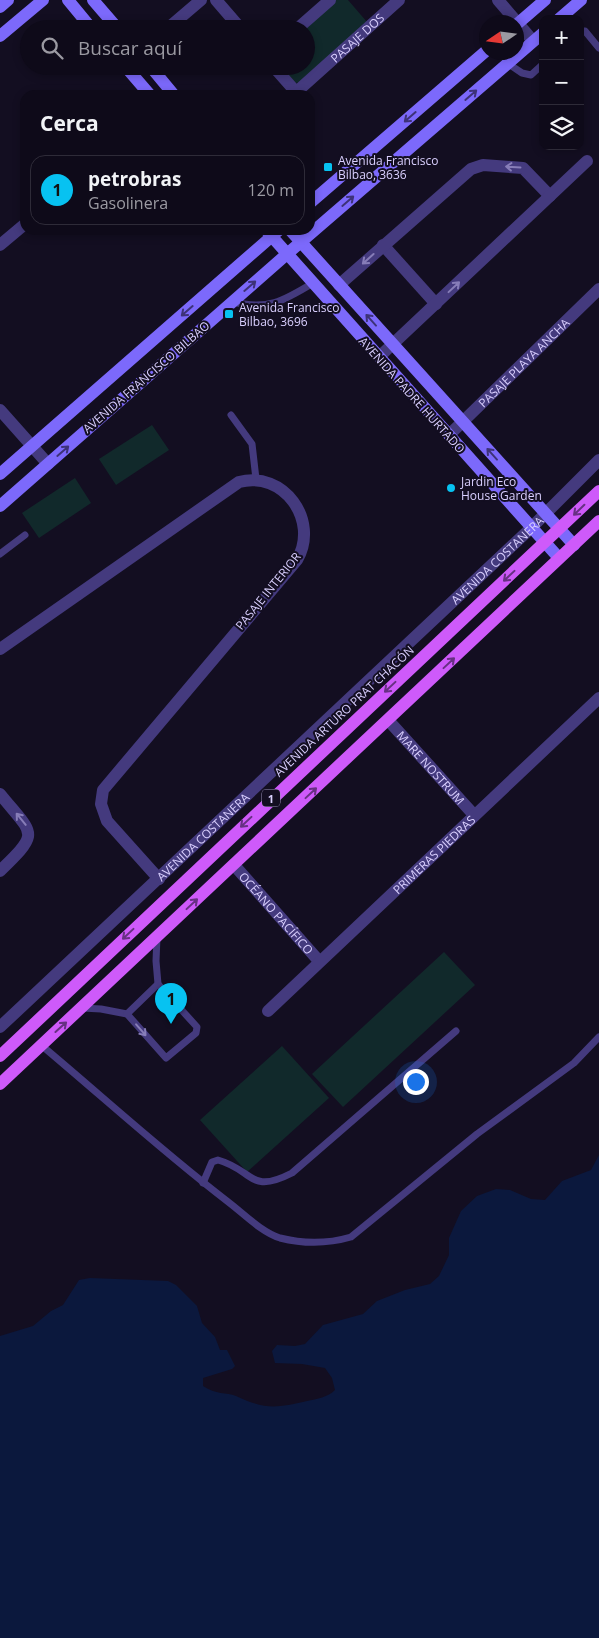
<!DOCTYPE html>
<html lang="es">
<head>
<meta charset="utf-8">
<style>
	:root { --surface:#0e0a19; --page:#1c1826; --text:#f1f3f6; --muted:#9b9aa2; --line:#2e2b38; --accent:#07c2f1 }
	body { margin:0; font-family:"Open Sans",sans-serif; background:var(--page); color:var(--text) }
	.controls { position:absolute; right:15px; top:15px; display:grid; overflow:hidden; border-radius:10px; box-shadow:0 2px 8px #0003 }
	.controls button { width:45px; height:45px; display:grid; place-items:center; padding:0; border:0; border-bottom:1px solid var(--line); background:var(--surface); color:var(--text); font:25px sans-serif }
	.compass { position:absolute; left:479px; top:15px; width:45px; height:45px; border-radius:50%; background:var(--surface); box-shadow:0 2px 8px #0003; rotate:257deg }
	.you { position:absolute; left:415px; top:1081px; width:18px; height:18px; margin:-12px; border:4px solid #fff; border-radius:50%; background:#1a73e8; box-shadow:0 0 0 8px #1a73e833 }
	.badge { display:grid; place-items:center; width:32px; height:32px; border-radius:50%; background:var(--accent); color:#111; font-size:16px; font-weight:700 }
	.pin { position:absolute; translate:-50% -41px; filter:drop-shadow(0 1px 2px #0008) }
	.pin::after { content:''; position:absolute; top:26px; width:18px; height:15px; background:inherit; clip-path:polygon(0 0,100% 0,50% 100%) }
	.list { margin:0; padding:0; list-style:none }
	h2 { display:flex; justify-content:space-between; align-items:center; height:65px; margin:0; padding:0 20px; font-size:21px }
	h2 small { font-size:16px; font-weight:400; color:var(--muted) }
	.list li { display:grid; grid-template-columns:32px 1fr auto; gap:15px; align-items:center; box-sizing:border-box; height:70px; margin:0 10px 10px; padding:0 10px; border:1px solid var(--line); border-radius:15px }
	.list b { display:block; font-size:19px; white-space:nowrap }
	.list p { margin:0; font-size:16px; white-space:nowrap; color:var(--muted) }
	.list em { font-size:16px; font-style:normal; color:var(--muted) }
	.icon { flex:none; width:28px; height:28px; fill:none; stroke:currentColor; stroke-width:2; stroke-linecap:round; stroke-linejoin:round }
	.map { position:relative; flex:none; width:599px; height:1638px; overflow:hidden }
	.search { position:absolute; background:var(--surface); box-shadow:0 2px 8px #0003; left:20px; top:20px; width:295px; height:55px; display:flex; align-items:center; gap:12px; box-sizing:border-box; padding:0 18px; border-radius:28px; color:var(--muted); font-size:19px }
	.panel { position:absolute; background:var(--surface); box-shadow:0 2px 8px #0003; left:20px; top:90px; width:295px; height:145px; border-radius:15px }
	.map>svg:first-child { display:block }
</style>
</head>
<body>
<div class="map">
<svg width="599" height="1638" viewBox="0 0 599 1638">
	<rect width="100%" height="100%" fill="#130e21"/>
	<g fill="#11292b">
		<path d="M335 0H348L367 22 300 82 296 83 279 66H306V29Z"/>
		<path d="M152 425 169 450 116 485 99 459Z"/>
		<path d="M75 478 91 503 39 538 22 513Z"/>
		<path d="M444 952 475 985 343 1107 312 1074Z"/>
		<path d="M282 1046 329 1098 247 1172 200 1120Z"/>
	</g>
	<path fill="#0b183d" d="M599 1155V1638H0V1336L33 1326 51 1311 63 1305 79 1280 90 1278 168 1281 176 1285 197 1306 202 1323 215 1337 220 1350H227L235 1366 232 1369 203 1378V1386C216 1395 226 1392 236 1396 266 1410 276 1408 307 1401 317 1399 328 1397 335 1390L332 1378 325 1368 302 1364 275 1363 272 1351 277 1345 295 1346 305 1344 323 1325 363 1314 377 1301 405 1290 430 1284 439 1276 449 1255V1238L461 1211 477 1196 496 1189 510 1190 531 1199 545 1200 562 1181 591 1170Z"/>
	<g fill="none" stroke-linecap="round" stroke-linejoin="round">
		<g stroke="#443a7e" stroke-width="7">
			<path d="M580 31H585L599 48"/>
			<path d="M507 63 522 73 531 75 543 64"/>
			<path d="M232 302C268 310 282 302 313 283"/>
			<path d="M231 415 252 444 256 479"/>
			<path d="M0 554 25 535"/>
			<path d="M82 1008 101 1009 127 1014 166 1058 196 1033 197 1027 158 984 156 961 157 937"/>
			<path d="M127 1014 158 984"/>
			<path d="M41 1045C103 1097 163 1152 227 1201 243 1213 261 1232 280 1238 304 1244 327 1244 351 1237L477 1134 574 1063 599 1037"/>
			<path d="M203 1183 212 1162 218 1160C254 1170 249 1195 292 1173L456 1031"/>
		</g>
		<g stroke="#443a7e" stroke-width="12">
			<path d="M216 0 241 29"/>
			<path d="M498 0 533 41"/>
			<path d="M167 29 201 0"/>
			<path d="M297 29 330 0"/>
			<path d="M273 66 296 92"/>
			<path id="s1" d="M293 95 399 0"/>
			<path d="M0 245 25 224"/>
			<path d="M383 245 436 304"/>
			<path d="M339 285 471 169 483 165 523 168 550 196"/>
			<path d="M379 357 587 161"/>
			<path d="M0 410 48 464"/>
			<path id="s2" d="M449 435 599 289"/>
			<path d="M0 649 239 482C283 470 320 520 297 560L103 790 101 804 107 821 159 879"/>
			<path id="s3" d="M388 720 474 815"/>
			<path d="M0 794C34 836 41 831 0 871"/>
			<path id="s4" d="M234 865 319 961"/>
			<path id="s5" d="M268 1011 599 698"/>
			<path id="s6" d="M0 1027 531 528 599 460"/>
		</g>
		<g stroke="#7c69fb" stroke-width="12">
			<path d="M68 0 92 29"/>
			<path d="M93 0 118 29"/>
			<path d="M0 7 8 0"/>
			<path d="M559 19 581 0"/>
			<path d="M516 25 545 0"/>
			<path d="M0 36 43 0"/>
			<path d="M125 66 150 95"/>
			<path d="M150 66 174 95"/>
			<path d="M310 203 486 51"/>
			<path d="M266 230 559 558"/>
			<path d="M290 230 574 545"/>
			<path d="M0 474 279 230"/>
			<path d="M0 506 287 254 543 33"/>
		</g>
		<g stroke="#ce5afa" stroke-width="12">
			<path d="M0 1056 599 491"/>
			<path d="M0 1084 599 521"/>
		</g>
	</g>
	<defs><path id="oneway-shaft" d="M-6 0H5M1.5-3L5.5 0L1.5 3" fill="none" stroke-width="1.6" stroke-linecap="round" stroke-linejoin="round" transform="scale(1.25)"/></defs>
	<g stroke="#3d3278">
		<use href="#oneway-shaft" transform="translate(471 95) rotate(-41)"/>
		<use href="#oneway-shaft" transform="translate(410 117) rotate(139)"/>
		<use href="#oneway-shaft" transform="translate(348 201) rotate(-41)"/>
		<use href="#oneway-shaft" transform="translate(250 286) rotate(-41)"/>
		<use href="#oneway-shaft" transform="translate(187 311) rotate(139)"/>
		<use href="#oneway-shaft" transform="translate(371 320) rotate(-132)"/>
		<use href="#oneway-shaft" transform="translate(63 451) rotate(-41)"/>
		<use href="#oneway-shaft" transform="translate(492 454) rotate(-132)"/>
	</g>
	<g stroke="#877db8">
		<use href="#oneway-shaft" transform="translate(513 167) rotate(-176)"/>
		<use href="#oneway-shaft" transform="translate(368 259) rotate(138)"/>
		<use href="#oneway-shaft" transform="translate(454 287) rotate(-43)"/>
		<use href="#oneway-shaft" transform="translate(21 819) rotate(-129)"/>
		<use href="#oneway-shaft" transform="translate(141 1030) rotate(49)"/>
	</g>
	<g stroke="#673083">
		<use href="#oneway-shaft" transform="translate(579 510) rotate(136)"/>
		<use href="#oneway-shaft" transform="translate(509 576) rotate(137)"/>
		<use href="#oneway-shaft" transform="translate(449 663) rotate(-43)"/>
		<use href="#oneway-shaft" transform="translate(390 687) rotate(137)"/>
		<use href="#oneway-shaft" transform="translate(311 793) rotate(-43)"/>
		<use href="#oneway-shaft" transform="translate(246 822) rotate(137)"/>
		<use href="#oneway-shaft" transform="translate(192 904) rotate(-43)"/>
		<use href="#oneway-shaft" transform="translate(128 934) rotate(137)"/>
		<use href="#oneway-shaft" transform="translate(61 1027) rotate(-42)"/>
	</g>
	<g fill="#07c2f1" stroke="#130e21" stroke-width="2">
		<rect x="323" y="162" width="10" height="10" rx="2.5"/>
		<rect x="224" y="309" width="10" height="10" rx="2.5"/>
		<circle cx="451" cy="488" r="5"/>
	</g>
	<g text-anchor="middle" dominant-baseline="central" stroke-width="4" stroke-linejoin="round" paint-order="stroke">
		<rect fill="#130e21" stroke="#9e95bc" stroke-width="1" x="262" y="789.5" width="18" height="17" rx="4"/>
		<g font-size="11" font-weight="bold" fill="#d9cffe">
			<text x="271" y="798">1</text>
		</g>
		<g font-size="12" fill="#d9cffe" stroke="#130e21">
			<text stroke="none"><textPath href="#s1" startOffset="86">PASAJE DOS</textPath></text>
			<text stroke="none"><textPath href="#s2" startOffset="104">PASAJE PLAYA ANCHA</textPath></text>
			<text transform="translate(146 377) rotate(-41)">AVENIDA FRANCISCO BILBAO</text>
			<text transform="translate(412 395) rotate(48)">AVENIDA PADRE HURTADO</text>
			<text stroke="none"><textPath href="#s6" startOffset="682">AVENIDA COSTANERA</textPath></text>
			<text transform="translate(268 591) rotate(-51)">PASAJE INTERIOR</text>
			<text transform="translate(344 711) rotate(-43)">AVENIDA ARTURO PRAT CHACÓN</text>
			<text stroke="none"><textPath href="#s3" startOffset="64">MARE NOSTRUM</textPath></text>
			<text stroke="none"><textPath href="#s6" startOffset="278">AVENIDA COSTANERA</textPath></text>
			<text stroke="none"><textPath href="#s5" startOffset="228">PRIMERAS PIEDRAS</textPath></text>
			<text stroke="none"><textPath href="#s4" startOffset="64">OCÉANO PACÍFICO</textPath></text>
		</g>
		<g font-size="12" fill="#d9cffe" stroke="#130e21" text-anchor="start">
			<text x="338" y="160">Avenida Francisco<tspan x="338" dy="14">Bilbao, 3636</tspan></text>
			<text x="239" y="307">Avenida Francisco<tspan x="239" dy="14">Bilbao, 3696</tspan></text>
			<text x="461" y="481">Jardin Eco<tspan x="461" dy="14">House Garden</tspan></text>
		</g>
	</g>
</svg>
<div class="controls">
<button>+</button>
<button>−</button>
<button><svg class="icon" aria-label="layers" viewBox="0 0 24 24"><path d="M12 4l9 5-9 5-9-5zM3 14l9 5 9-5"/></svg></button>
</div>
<svg class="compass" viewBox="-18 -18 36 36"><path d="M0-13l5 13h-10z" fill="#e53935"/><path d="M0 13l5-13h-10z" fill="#9b9aa2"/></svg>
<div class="you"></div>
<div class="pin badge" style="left:171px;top:1024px">1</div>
<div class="search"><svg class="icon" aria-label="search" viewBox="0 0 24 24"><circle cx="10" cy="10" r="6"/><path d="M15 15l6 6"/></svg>Buscar aquí</div>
<section class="panel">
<h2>Cerca<small></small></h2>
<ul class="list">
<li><span class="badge">1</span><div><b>petrobras</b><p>Gasolinera</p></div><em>120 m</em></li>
</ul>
</section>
</div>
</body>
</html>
